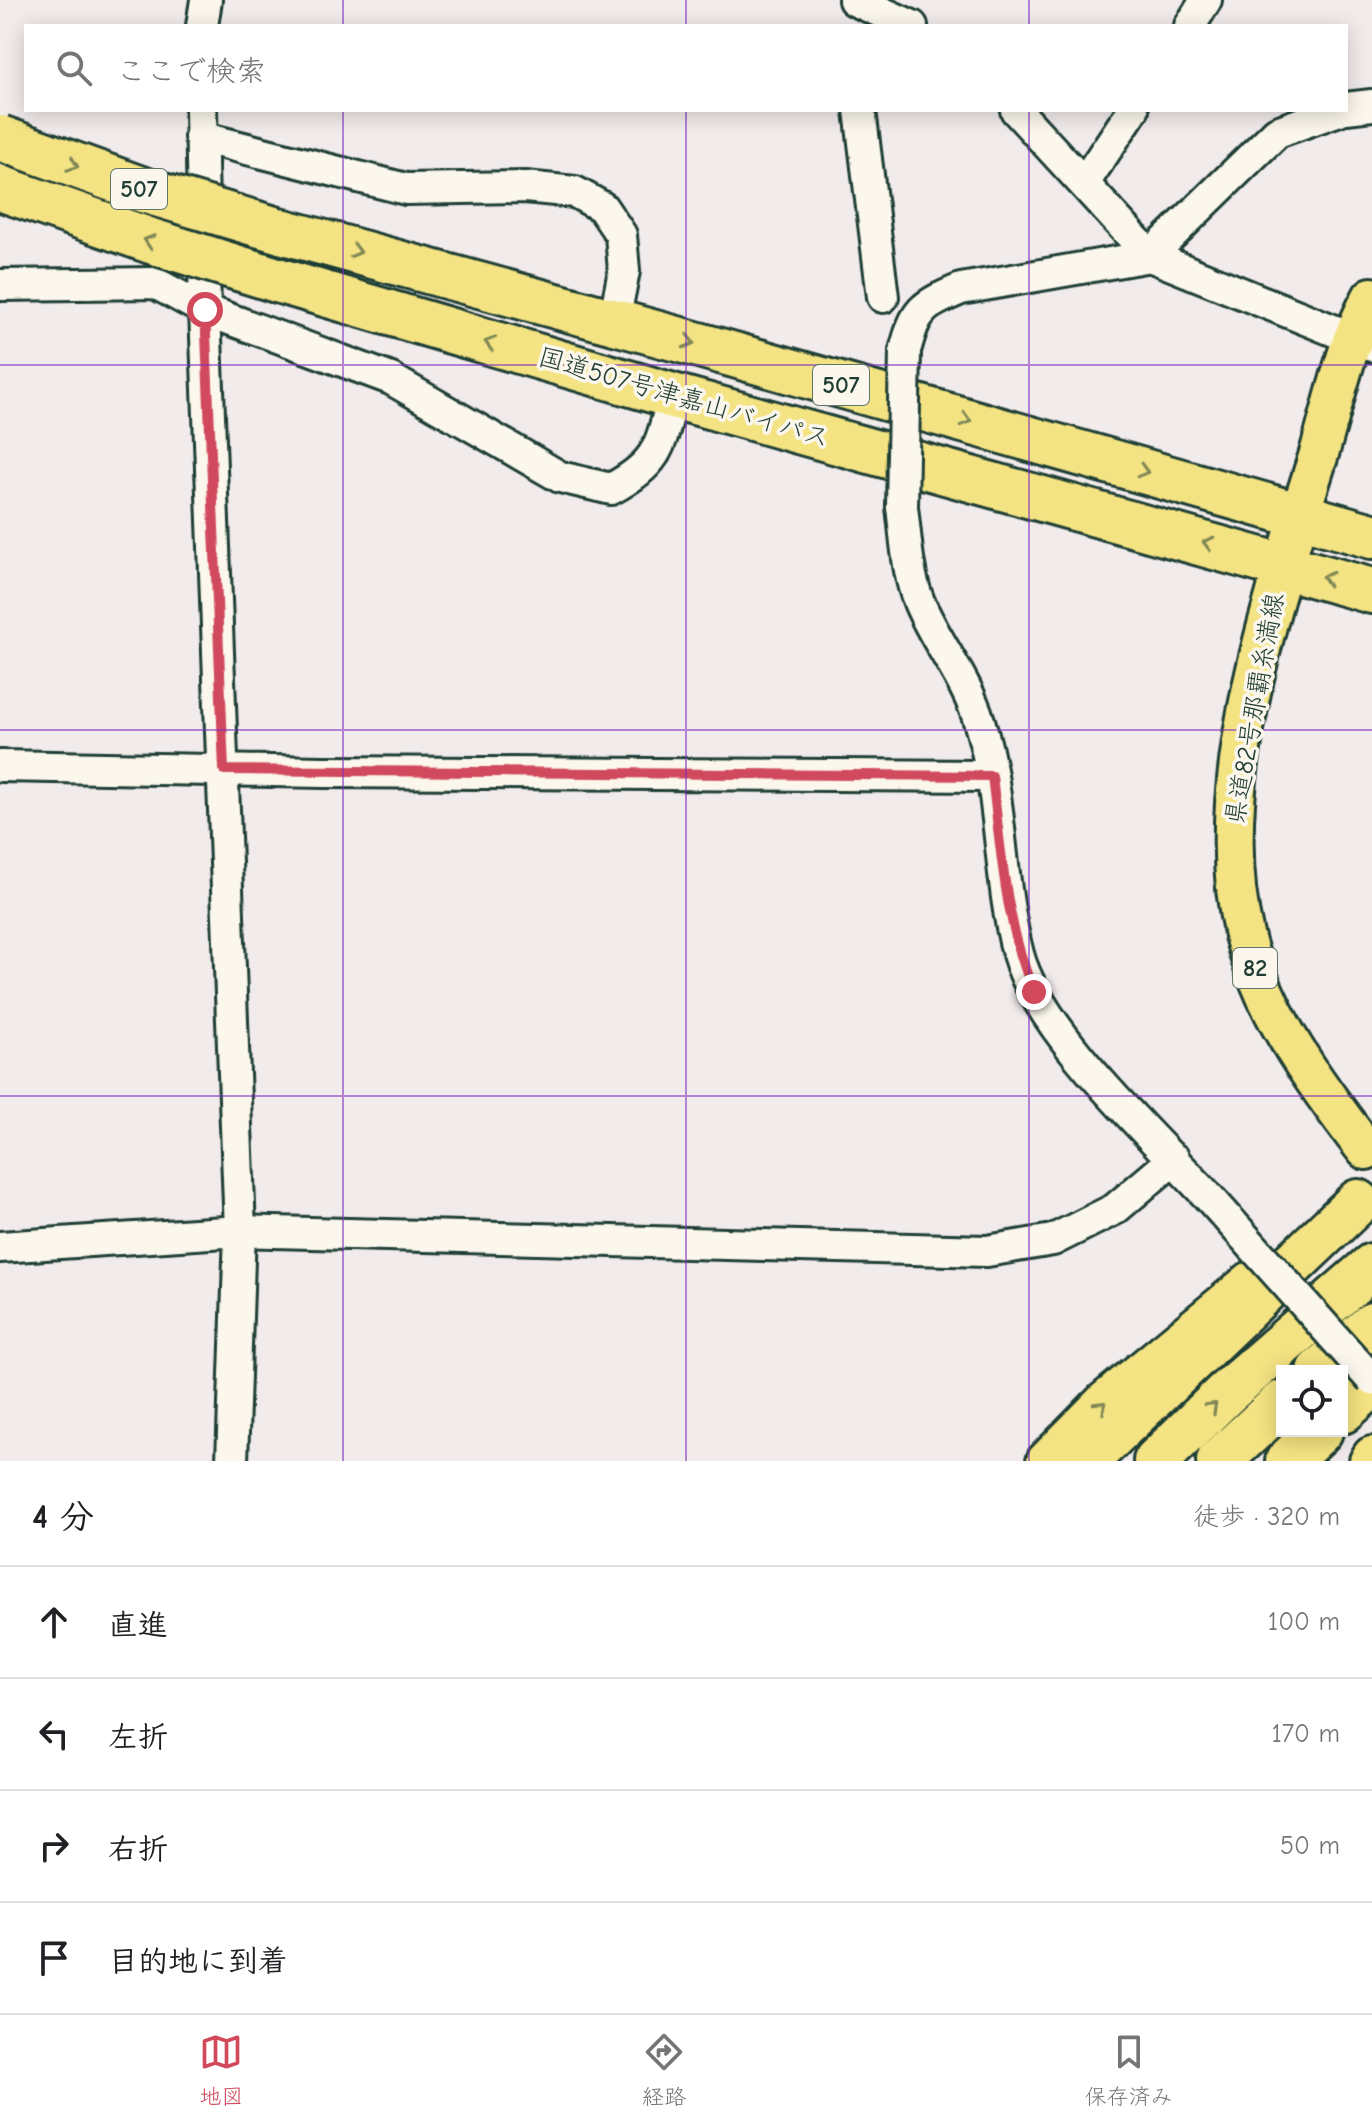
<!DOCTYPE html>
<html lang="ja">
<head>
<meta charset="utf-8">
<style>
	:root { --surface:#fff; --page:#f6f6f6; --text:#202124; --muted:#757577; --line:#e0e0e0; --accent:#d1495b }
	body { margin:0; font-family:"Comic Neue","Klee One",sans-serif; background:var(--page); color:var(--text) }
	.controls { position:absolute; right:24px; bottom:24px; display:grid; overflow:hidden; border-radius:0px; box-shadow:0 4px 20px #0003 }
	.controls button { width:72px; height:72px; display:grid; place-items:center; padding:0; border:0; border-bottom:2px solid var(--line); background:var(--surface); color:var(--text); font:40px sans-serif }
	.stop { position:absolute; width:24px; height:24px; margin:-18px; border:6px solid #d1495b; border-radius:50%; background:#fff }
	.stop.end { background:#d1495b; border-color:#fff; box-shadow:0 2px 8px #0008 }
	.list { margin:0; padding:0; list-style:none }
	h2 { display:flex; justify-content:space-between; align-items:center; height:104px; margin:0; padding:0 32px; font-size:34px }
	h2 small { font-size:26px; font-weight:400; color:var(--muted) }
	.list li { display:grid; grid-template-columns:52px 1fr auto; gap:24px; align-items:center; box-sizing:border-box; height:112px; padding:0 32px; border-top:2px solid var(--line) }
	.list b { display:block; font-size:30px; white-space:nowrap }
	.list em { font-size:26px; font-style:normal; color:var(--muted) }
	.icon { flex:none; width:44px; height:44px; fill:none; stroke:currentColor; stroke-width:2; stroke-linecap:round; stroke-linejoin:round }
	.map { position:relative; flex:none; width:1372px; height:1461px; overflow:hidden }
	.search { position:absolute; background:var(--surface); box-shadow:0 4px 20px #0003; left:24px; right:24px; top:24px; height:88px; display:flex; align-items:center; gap:20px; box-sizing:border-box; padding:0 28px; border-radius:0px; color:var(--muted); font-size:30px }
	.sheet { height:552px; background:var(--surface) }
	nav { display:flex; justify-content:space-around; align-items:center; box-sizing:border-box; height:112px; border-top:2px solid var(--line); background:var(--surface); font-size:22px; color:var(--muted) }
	nav a { display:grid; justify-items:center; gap:4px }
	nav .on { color:var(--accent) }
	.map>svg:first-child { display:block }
</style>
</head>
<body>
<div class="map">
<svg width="1372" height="1461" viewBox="0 0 1372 1461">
	<rect width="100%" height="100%" fill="#f2ebec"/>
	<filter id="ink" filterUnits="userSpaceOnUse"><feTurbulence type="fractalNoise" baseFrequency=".0125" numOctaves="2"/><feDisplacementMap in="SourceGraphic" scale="16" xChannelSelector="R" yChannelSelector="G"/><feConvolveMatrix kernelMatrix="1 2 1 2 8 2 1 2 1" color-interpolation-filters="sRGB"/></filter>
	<g filter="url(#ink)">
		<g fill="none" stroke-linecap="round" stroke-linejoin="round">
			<g stroke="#1f3d34" stroke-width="36">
				<g id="minor">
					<path d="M854 0 912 26"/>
					<path d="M202 26 206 0"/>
					<path d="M1190 26 1206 0"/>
					<path d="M1346 108 1372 105"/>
					<path d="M201 110 205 310 240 1231 232 1461"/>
					<path d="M860 110 883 297"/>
					<path d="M1016 110 1150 256 1372 346"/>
					<path d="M200 137 406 189 525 187 575 192 602 207 621 235 624 271 614 321"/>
					<path d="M1084 183 1133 110"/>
					<path d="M0 285 155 283 205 310 391 379 560 477 611 489C659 463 660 447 673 396"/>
					<path d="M905 351C916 309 921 306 961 289L1150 256 1277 132 1339 110"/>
					<path d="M902 507C906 538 907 573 919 602 936 643 966 678 979 721 1003 796 998 878 1018 954 1040 1035 1157 1140 1215 1204"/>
					<path d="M0 766 324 772 992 776"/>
					<path d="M0 1247 240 1231 987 1251 1053 1240 1115 1209 1174 1159"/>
				</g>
			</g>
			<g stroke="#1f3d34" stroke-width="44">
				<g id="major">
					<path d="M1366 1150C1317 1086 1264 1015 1244 935 1208 788 1273 599 1318 457 1334 404 1345 345 1372 297"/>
					<path d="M1046 1461 1105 1401 1251 1281"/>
					<path d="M1369 1461 1372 1456"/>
				</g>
			</g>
			<g stroke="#1f3d34" stroke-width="50">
				<g id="highway">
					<path d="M281 231 699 345 1372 536"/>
					<path d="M277 280 673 396 1372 591"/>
					<path d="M1319 1371 1372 1325"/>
					<path d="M1342 1411 1372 1385"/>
					<path d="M1086 1461 1358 1202"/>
					<path d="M1156 1461 1226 1393 1372 1266"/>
					<path d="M1219 1461 1282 1403"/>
					<path d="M1288 1461 1320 1431"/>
				</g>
			</g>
			<use href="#minor" stroke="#fbf7ec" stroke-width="30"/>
			<use href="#major" stroke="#f4e382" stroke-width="38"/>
			<use href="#highway" stroke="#f4e382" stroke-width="44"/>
			<g stroke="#1f3d34" stroke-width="36" stroke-linecap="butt">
				<g id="minor-bridge">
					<path d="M902 507 905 351"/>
					<path d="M1215 1204 1372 1380"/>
				</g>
			</g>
			<g stroke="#1f3d34" stroke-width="50" stroke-linecap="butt">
				<g id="highway-bridge">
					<path d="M0 138 146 191 281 231"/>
					<path d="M0 188 151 241 277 280"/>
				</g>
			</g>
			<use href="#minor-bridge" stroke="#fbf7ec" stroke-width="30"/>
			<use href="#highway-bridge" stroke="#f4e382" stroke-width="44"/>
		</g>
		<defs><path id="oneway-chevron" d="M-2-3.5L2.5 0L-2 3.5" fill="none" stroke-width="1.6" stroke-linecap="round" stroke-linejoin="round" transform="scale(2)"/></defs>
		<g stroke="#7f8857">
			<use href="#oneway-chevron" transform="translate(73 165) rotate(20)"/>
			<use href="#oneway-chevron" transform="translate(149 241) rotate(-162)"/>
			<use href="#oneway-chevron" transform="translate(356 251) rotate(15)"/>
			<use href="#oneway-chevron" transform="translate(689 342) rotate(15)"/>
			<use href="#oneway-chevron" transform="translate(490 343) rotate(-164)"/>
			<use href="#oneway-chevron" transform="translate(966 420) rotate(16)"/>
			<use href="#oneway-chevron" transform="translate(1143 471) rotate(16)"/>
			<use href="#oneway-chevron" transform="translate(1208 543) rotate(-165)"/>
			<use href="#oneway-chevron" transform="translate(1327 578) rotate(-163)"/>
			<use href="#oneway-chevron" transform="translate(1101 1406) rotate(-44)"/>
			<use href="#oneway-chevron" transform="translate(1212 1407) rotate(-44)"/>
		</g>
	</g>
	<g fill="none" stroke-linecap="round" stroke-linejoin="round" filter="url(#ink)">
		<path stroke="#d1495b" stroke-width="10" d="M205 310 224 770 992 776C1001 849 1005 923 1034 992"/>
	</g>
	<path fill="none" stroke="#7b2cbf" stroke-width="2" stroke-opacity="0.55" d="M343 0V26M686 0V26M1029 0V26M343 110V1461M686 110V1461M1029 110V1461M0 365H1372M0 730H1372M0 1096H1372"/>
	<g text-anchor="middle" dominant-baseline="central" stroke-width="7" stroke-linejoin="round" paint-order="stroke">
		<g fill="#fbf7ec" stroke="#61756b" stroke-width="2">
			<rect x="111" y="169" width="56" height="40" rx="6"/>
			<rect x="813" y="365" width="56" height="40" rx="6"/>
			<rect x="1233" y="948" width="44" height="40" rx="6"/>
		</g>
		<g font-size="24" font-weight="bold" fill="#1f3d34">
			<text x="139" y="189">507</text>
			<text x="841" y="385">507</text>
			<text x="1255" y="968">82</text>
		</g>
		<g font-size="26" fill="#1f3d34" stroke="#fbf7ec">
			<text transform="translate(684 398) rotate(16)">国道507号津嘉山バイパス</text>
			<text transform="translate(1255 709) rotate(-80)">県道82号那覇糸満線</text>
		</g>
	</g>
</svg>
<div class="controls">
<button><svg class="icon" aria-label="locate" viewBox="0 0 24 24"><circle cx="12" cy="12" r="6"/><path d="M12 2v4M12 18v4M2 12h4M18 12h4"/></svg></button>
</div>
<div class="stop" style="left:205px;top:310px"></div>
<div class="stop end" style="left:1034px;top:992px"></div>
<div class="search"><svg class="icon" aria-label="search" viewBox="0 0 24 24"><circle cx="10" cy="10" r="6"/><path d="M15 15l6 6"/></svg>ここで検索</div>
</div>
<section class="sheet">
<h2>4 分<small>徒歩 · 320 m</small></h2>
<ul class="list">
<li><svg class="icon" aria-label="ahead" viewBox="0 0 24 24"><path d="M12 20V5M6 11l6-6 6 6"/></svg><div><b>直進</b></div><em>100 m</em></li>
<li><svg class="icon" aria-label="left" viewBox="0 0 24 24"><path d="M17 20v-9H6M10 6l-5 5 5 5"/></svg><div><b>左折</b></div><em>170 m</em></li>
<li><svg class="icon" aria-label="right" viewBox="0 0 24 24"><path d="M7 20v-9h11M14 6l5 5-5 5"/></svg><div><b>右折</b></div><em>50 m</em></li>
<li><svg class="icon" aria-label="arrive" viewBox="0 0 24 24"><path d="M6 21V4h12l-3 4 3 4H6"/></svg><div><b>目的地に到着</b></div></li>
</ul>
</section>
<nav>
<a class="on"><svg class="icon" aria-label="map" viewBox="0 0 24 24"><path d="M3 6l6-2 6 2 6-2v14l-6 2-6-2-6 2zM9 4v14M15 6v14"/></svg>地図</a>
<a><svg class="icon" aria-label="directions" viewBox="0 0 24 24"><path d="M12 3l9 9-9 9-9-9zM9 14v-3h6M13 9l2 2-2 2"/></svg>経路</a>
<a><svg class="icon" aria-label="saved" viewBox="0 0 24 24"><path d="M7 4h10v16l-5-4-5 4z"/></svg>保存済み</a>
</nav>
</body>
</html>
